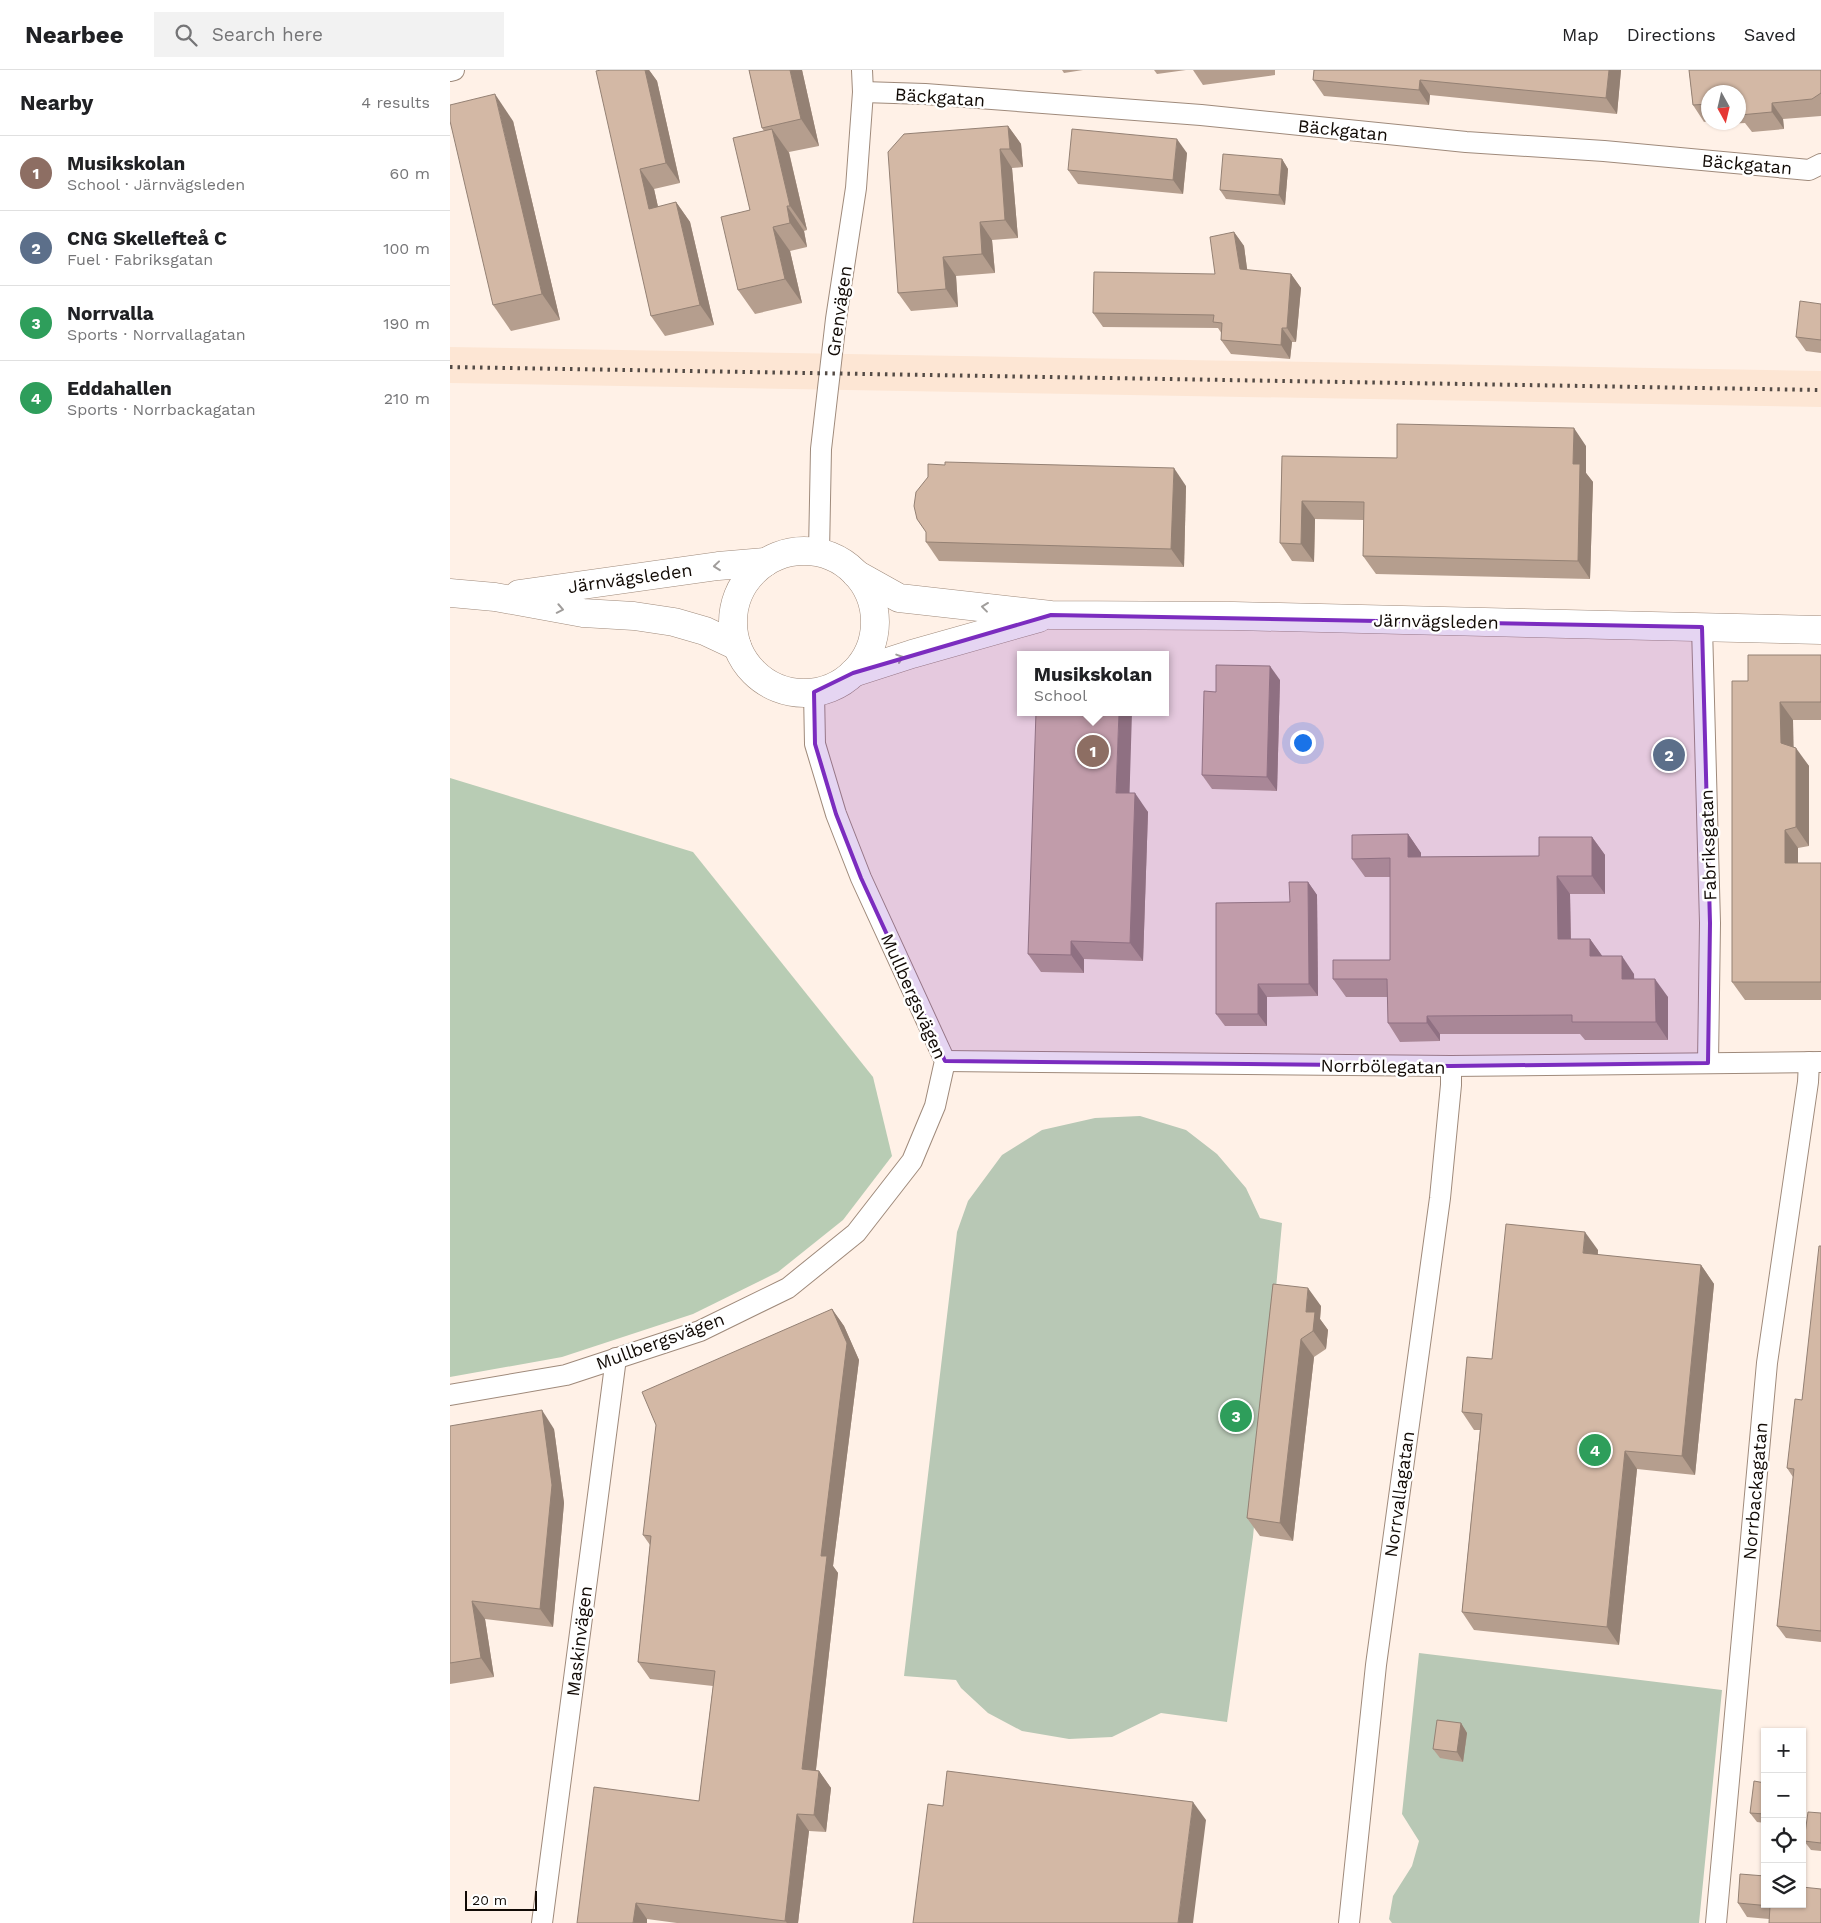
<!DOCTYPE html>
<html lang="en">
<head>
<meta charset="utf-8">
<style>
	:root { --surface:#fff; --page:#f2f2f2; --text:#202124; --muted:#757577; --line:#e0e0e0; --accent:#b45309 }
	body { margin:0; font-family:"Work Sans",sans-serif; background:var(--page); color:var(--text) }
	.controls { position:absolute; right:15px; bottom:15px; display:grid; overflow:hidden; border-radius:0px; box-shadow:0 1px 4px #0004 }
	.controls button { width:45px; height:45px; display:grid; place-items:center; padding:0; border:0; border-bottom:1px solid var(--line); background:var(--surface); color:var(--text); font:25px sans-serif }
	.compass { position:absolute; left:1251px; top:15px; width:45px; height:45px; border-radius:50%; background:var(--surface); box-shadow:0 1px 4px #0004; rotate:172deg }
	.scale { position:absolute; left:15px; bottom:12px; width:72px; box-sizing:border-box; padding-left:5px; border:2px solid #110a05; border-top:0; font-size:14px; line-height:18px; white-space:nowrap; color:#110a05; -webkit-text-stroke:4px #fff; paint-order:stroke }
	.you { position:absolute; left:852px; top:672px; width:18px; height:18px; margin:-12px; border:4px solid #fff; border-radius:50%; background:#1a73e8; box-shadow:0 0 0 8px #1a73e833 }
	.badge { display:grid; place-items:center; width:32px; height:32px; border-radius:50%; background:var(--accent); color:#fff; font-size:16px; font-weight:700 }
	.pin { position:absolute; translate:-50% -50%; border:2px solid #fff; box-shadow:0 1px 5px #0006 }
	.popup { position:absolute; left:567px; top:581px; width:152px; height:65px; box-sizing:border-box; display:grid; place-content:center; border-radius:0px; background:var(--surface); filter:drop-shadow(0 1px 4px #0005); font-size:16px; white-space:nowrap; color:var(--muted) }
	.popup b { font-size:19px; color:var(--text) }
	.popup::after { content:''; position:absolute; left:50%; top:100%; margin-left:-10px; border:10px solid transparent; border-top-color:var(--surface) }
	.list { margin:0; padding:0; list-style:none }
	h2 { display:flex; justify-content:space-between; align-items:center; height:65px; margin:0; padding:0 20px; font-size:21px }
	h2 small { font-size:16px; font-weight:400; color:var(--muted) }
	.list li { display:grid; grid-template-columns:32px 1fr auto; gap:15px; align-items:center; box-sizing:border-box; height:75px; padding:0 20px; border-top:1px solid var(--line) }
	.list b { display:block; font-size:19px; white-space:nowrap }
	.list p { margin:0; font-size:16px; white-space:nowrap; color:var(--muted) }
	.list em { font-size:16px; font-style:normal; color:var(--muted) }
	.icon { flex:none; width:28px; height:28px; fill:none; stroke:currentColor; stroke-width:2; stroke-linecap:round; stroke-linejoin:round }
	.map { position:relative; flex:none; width:1371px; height:1853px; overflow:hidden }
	header { display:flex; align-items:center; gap:30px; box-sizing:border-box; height:70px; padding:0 25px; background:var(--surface); border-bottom:1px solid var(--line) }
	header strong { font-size:24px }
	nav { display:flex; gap:28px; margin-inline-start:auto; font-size:18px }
	.search { width:350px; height:45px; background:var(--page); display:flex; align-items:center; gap:12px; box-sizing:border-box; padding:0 18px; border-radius:0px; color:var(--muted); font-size:19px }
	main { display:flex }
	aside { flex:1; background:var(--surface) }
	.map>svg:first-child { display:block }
</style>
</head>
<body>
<header>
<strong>Nearbee</strong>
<div class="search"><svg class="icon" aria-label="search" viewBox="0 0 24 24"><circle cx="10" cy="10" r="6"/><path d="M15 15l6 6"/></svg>Search here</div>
<nav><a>Map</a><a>Directions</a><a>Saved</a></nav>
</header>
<main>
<aside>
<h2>Nearby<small>4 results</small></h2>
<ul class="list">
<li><span class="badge" style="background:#8d6e63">1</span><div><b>Musikskolan</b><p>School · Järnvägsleden</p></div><em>60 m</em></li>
<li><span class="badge" style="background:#5c6f8a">2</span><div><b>CNG Skellefteå C</b><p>Fuel · Fabriksgatan</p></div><em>100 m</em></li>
<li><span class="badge" style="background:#2e9e5b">3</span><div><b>Norrvalla</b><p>Sports · Norrvallagatan</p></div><em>190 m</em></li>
<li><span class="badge" style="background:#2e9e5b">4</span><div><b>Eddahallen</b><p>Sports · Norrbackagatan</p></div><em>210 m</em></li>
</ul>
</aside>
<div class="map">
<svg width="1371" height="1853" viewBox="0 0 1371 1853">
	<rect width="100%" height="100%" fill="#fff1e7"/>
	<path fill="#fde6d4" d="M0 277 1371 301V337L0 313Z"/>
	<g fill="#b8c8b5">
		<path d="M690 1046 736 1060 767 1084 796 1118 810 1148 832 1153 803 1467 777 1652 711 1643 662 1667 619 1669 572 1661 538 1643 511 1618 506 1610 454 1606 507 1162 518 1131 552 1085 592 1060 645 1048Z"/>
		<path d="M969 1583 1272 1620 1249 1853H942L939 1849 943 1826 962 1796 969 1771 952 1744Z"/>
	</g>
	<path fill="#b8ccb4" d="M0 708 243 782 423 1007 442 1086 393 1150 328 1202 243 1244 112 1287 0 1307Z"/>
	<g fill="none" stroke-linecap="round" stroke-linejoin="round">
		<g stroke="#9f8a7b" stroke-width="22">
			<g id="minor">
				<path d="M0 1 4 0"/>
				<path d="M413 22 475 24 751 45 1016 72 1154 81 1359 100 1371 94"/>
				<path d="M369 482 371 379 386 249 406 118 413 22 412 0"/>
				<path d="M1252 557 1260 853 1258 993"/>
				<path d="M495 991 1001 996 1371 992"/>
				<path d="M0 1325 116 1305 250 1261 338 1218 406 1163 462 1091 485 1036 495 991 411 808 386 744 365 674 364 622"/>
				<path d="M92 1853 166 1288"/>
				<path d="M899 1853 926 1595 990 1128 1001 1015V996"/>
				<path d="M1266 1853 1317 1293 1358 1012 1359 992"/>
			</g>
		</g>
		<g stroke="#9f8a7b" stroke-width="29">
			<g id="primary">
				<circle cx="354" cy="552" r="71"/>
				<path d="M406 504 449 528 601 545 784 546 1371 560"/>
				<path d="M0 523 45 527 133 543 184 546 224 552 255 561 287 576"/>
				<path d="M69 524 268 496 316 492"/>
				<path d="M403 603 462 584 589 548"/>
			</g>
		</g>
		<use href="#minor" stroke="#fff" stroke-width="20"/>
		<use href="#primary" stroke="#fff" stroke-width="28"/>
		<path stroke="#544b45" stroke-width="4" stroke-dasharray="2.5 5" stroke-linecap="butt" d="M0 297 1371 320"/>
	</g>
	<g fill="#b59e8e">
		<path d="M151 0H199L207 11 230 113 204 119 208 137 226 132 240 152 264 255 215 266 201 246Z"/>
		<path d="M299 0H352L369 76 339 82 357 160 354 161 357 177 340 181 352 233 305 244 288 220 300 140 314 61 312 58Z"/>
		<path d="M612 0H633L614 3Z"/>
		<path d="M704 0H736L707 4Z"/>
		<path d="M743 0H825V5L753 15Z"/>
		<path d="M864 0H1171L1167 44 980 25 979 35 874 26 863 10Z"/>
		<path d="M1239 0H1371V46L1333 49 1334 59 1302 62 1295 53 1276 54 1275 52H1288V22H1258V51L1254 52 1243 35Z"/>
		<path d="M63 51 110 250 61 261 43 235Z"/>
		<path d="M558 56 571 74 573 97 562 98 568 168 542 170 545 203 506 206 508 237 461 241 448 223Z"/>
		<path d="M737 83 733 124 628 114 618 100Z"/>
		<path d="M832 89 838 99 835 135 776 129 770 120Z"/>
		<path d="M784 162 794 176 797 200 841 204 851 218 846 272H842L840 289 781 284 771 270 772 264 768 258 653 257 643 243 765 204Z"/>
		<path d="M1371 234V283L1356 281 1346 267Z"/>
		<path d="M1136 376V403L1143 412 1140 509 926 504 913 486 914 450 865 449 864 492 842 491 830 473 832 386 947 388Z"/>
		<path d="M495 395 736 416 734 497 489 491 476 472Z"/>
		<path d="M1371 585V650H1343V677L1359 696V776L1348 778V793H1371V930H1295L1282 912 1298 611Z"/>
		<path d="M830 610 827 721 762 719 752 705 766 622Z"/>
		<path d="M679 723 698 742 693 891 634 889V903L591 902 578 884Z"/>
		<path d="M958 764 971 783V787L1089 786 1142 767 1155 785V824H1120L1121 869H1140L1152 886 1184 904V909L1218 927V970H1135L1130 964H990V971L950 972 938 953V927H896L883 909 940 890V807H915L902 789Z"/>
		<path d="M858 812 867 825 868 926 817 927V956H775L766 944 840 832Z"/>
		<path d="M1371 1176V1572L1336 1568 1327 1556 1343 1407 1337 1398 1352 1330Z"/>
		<path d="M1148 1180V1185L1251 1195 1264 1214 1245 1405 1187 1399 1169 1575 1024 1560 1012 1542 1030 1360H1024L1012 1342 1042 1289Z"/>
		<path d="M823 1214 871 1236 870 1249 878 1260 876 1279 864 1287 843 1471 810 1466 797 1448Z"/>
		<path d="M382 1239 394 1256 409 1290 383 1496 388 1503 366 1700 369 1701 381 1718 376 1762 359 1761 348 1853H227L197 1849 127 1853 249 1731 263 1616 200 1609 188 1592 200 1475 193 1465Z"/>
		<path d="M0 1356 104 1359 114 1433 103 1557 35 1549 44 1607 0 1614Z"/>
		<path d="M1011 1653 1017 1663 1013 1692 990 1688 983 1679Z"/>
		<path d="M1315 1713V1753L1307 1752 1300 1743Z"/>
		<path d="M1371 1743V1781L1361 1780 1354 1771Z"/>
		<path d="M1371 1819 1319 1849 1297 1847 1288 1833 1315 1834Z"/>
	</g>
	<g fill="#948174">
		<path d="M195 0H199L207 11 230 113 216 93Z"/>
		<path d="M340 0H352L369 76 351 49Z"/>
		<path d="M1159 0H1171L1167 44 1156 28Z"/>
		<path d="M970 10 980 25 979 35 969 20Z"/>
		<path d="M45 24 63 51 110 250 92 224Z"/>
		<path d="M1322 33 1333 49 1334 59 1322 42Z"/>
		<path d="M558 56 571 74 573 97 560 79Z"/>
		<path d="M322 59 339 83 357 160 340 136Z"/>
		<path d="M727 69 737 83 733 124 723 110Z"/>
		<path d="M550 79 562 98 568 168 555 150Z"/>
		<path d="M832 89 838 99 835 135 829 125Z"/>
		<path d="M190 99 204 119 213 159 199 139Z"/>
		<path d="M226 132 240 152 264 255 250 235Z"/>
		<path d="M337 136 354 161 357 177 340 153Z"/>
		<path d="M530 152 542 170 545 203 532 184Z"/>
		<path d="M323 157 340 181 352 233 335 209Z"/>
		<path d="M784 162 794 176 799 213 790 199Z"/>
		<path d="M493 187 506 206 508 237 496 219Z"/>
		<path d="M841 204 851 218 846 272 837 258Z"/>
		<path d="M832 258 842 272 840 289 831 275Z"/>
		<path d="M1124 358 1136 376V403L1143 412 1140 509 1128 491 1123 394Z"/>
		<path d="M724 398 736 416 734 497 721 479Z"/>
		<path d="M852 431 865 449 864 492 851 474Z"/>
		<path d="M820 596 830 610 827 721 817 707Z"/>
		<path d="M1330 632 1343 650 1344 691 1331 673Z"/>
		<path d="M669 642H682L679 741 666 723Z"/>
		<path d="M1346 678 1359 696V776L1346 757Z"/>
		<path d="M685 723 698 742 693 891 680 873Z"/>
		<path d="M1335 760 1348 778V811L1335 793Z"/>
		<path d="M958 764 971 783V805L958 787Z"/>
		<path d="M1142 767 1155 785V824L1142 806Z"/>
		<path d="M1107 806 1120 824 1121 887 1108 869Z"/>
		<path d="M858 812 867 825 868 926 859 914Z"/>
		<path d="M1140 869 1153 887 1140 886Z"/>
		<path d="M621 871 634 889V903L621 885Z"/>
		<path d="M1172 886 1184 904 1185 927 1172 909Z"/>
		<path d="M1205 909 1218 927V970L1206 952Z"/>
		<path d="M808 914 817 927V956L808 944Z"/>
		<path d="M977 946 990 964V971L977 953Z"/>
		<path d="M1135 1162 1148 1180 1146 1202 1133 1183Z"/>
		<path d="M1251 1195 1264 1214 1245 1405 1232 1386Z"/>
		<path d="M858 1218 871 1236 870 1249 878 1260 876 1279 863 1261 856 1242Z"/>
		<path d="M382 1239 394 1256 409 1290 383 1496 388 1503 364 1716 352 1699 371 1486Z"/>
		<path d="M851 1269 864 1287 843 1471 830 1453Z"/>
		<path d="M92 1340 104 1359 114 1433 103 1557 90 1539Z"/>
		<path d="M1175 1381 1187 1399 1169 1575 1157 1557Z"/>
		<path d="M22 1531 35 1549 44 1607 31 1588Z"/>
		<path d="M1011 1653 1017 1663 1013 1692 1007 1682Z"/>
		<path d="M369 1701 381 1718 376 1762 364 1745Z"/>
		<path d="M743 1732 756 1750 743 1853H728Z"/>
		<path d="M347 1744 359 1761 348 1853H337L335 1851Z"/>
		<path d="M186 1833 197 1849V1853H183Z"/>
	</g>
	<g fill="#d3b8a5" stroke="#948174">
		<path d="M151 0H195L216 93 190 99 199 139 226 132 250 235 201 246 146 1Z"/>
		<path d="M299 0H340L351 49 312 58Z"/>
		<path d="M864 0H1159L1156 28 970 10 969 20 863 10Z"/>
		<path d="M1239 0H1371V23L1362 29 1322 33V42L1290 45 1288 35V22H1258V34L1243 35Z"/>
		<path d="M45 24 92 224 43 235 0 51V35Z"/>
		<path d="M558 56 560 79H550L555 150 530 152 532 184 493 187 496 219 448 223 438 82 454 64Z"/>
		<path d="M322 59 340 136H337L340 153 323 157 335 209 288 220 271 147 300 140 283 68Z"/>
		<path d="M622 59 727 69 723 110 618 100Z"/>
		<path d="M773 84 832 89 829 125 770 120Z"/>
		<path d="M784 162 790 199 841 204 837 258H832L831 275 771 270 772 253 763 252 764 245 643 243 644 202 765 204 760 167Z"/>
		<path d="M1350 231 1371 234V270L1346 267Z"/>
		<path d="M947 354 1124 358 1123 394H1130L1128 491 913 486 914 432 852 431 851 474 830 473 832 386 947 388Z"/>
		<path d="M495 392 724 398 721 479 476 472V462L467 449 464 436 466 422 478 407V394L495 395Z"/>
		<path d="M1298 585H1371V632H1330L1331 673 1346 678V757L1335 760V793H1371V912H1282V611H1298Z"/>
		<path d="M766 595 820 596 817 707 752 705 754 621 766 622Z"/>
		<path d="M586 642H669L666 723H685L680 873 621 871V885L578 884Z"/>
		<path d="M958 764V787L1089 786V767H1142V806H1107L1108 869H1140V886H1172V909H1205L1206 952H1122V945L977 946V953H938L937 909H883V890H940V788L902 789V765Z"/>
		<path d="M839 812H858L859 914H808V944H766V833L840 832Z"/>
		<path d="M1056 1154 1135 1162 1133 1183 1251 1195 1232 1386 1175 1381 1157 1557 1012 1542 1032 1344 1012 1342 1017 1287 1042 1289Z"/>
		<path d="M1369 1176H1371V1561L1327 1556 1344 1399 1337 1398 1345 1329 1352 1330Z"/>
		<path d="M823 1214 858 1218 856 1242H865L863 1261 851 1269 830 1453 797 1448Z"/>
		<path d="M382 1239 397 1273 371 1486H377L352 1699 369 1701 364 1745 347 1744 335 1851 186 1833 183 1853H127L144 1717 249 1731 265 1601 188 1592 201 1466 193 1465 206 1355 192 1322Z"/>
		<path d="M92 1340 102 1415 90 1539 22 1531 31 1588 0 1593V1356Z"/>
		<path d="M987 1650 1011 1653 1007 1682 983 1679Z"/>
		<path d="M497 1701 743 1732 728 1853H463L478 1734 493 1736Z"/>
		<path d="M1304 1711 1315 1713V1744L1300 1743Z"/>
		<path d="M1358 1742 1371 1743V1773L1354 1771Z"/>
		<path d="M1290 1804 1315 1806V1834H1352V1817L1371 1819V1853H1319L1320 1836 1288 1833Z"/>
	</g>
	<defs><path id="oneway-chevron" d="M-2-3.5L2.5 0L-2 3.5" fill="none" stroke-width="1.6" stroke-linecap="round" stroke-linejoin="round" transform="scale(1.25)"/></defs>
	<g stroke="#a09d9b">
		<use href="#oneway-chevron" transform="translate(267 496) rotate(174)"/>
		<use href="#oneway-chevron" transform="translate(535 537) rotate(-173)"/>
		<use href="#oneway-chevron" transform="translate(110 539) rotate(11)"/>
		<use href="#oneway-chevron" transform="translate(450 588) rotate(-18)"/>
	</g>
	<path fill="#7b2cbf" fill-opacity="0.2" stroke="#7b2cbf" stroke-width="4" stroke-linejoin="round" d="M601 545 1252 557 1260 853 1258 993 1001 996 495 991 411 808 386 744 365 674 364 622 403 603Z"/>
	<g text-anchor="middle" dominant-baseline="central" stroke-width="5" stroke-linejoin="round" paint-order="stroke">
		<g font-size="18" fill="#110a05" stroke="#fff">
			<text transform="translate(490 27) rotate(4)">Bäckgatan</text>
			<text transform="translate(893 60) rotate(6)">Bäckgatan</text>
			<text transform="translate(1297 94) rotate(5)">Bäckgatan</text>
			<text transform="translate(389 241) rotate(-82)">Grenvägen</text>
			<text transform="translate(180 508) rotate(-8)">Järnvägsleden</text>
			<text transform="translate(986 551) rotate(1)">Järnvägsleden</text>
			<text transform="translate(1258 775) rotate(-92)">Fabriksgatan</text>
			<text transform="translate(464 926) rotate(66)">Mullbergsvägen</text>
			<text transform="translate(933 996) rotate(1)">Norrbölegatan</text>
			<text transform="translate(210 1271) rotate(-20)">Mullbergsvägen</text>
			<text transform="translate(1305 1421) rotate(-85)">Norrbackagatan</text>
			<text transform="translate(949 1424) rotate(-82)">Norrvallagatan</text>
			<text transform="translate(129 1571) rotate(-83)">Maskinvägen</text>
		</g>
	</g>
</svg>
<div class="controls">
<button>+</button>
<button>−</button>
<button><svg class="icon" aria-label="locate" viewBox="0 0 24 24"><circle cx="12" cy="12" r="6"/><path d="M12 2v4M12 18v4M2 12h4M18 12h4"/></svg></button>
<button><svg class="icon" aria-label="layers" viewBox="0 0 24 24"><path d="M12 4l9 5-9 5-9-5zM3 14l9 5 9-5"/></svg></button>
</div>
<svg class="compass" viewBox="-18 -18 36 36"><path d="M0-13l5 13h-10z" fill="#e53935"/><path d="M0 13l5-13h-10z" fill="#757577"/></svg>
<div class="scale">20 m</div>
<div class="you"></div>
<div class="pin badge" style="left:643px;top:681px;background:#8d6e63">1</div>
<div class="popup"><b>Musikskolan</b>School</div>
<div class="pin badge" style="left:1219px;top:685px;background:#5c6f8a">2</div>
<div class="pin badge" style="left:786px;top:1346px;background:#2e9e5b">3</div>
<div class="pin badge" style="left:1145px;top:1380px;background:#2e9e5b">4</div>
</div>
</main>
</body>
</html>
